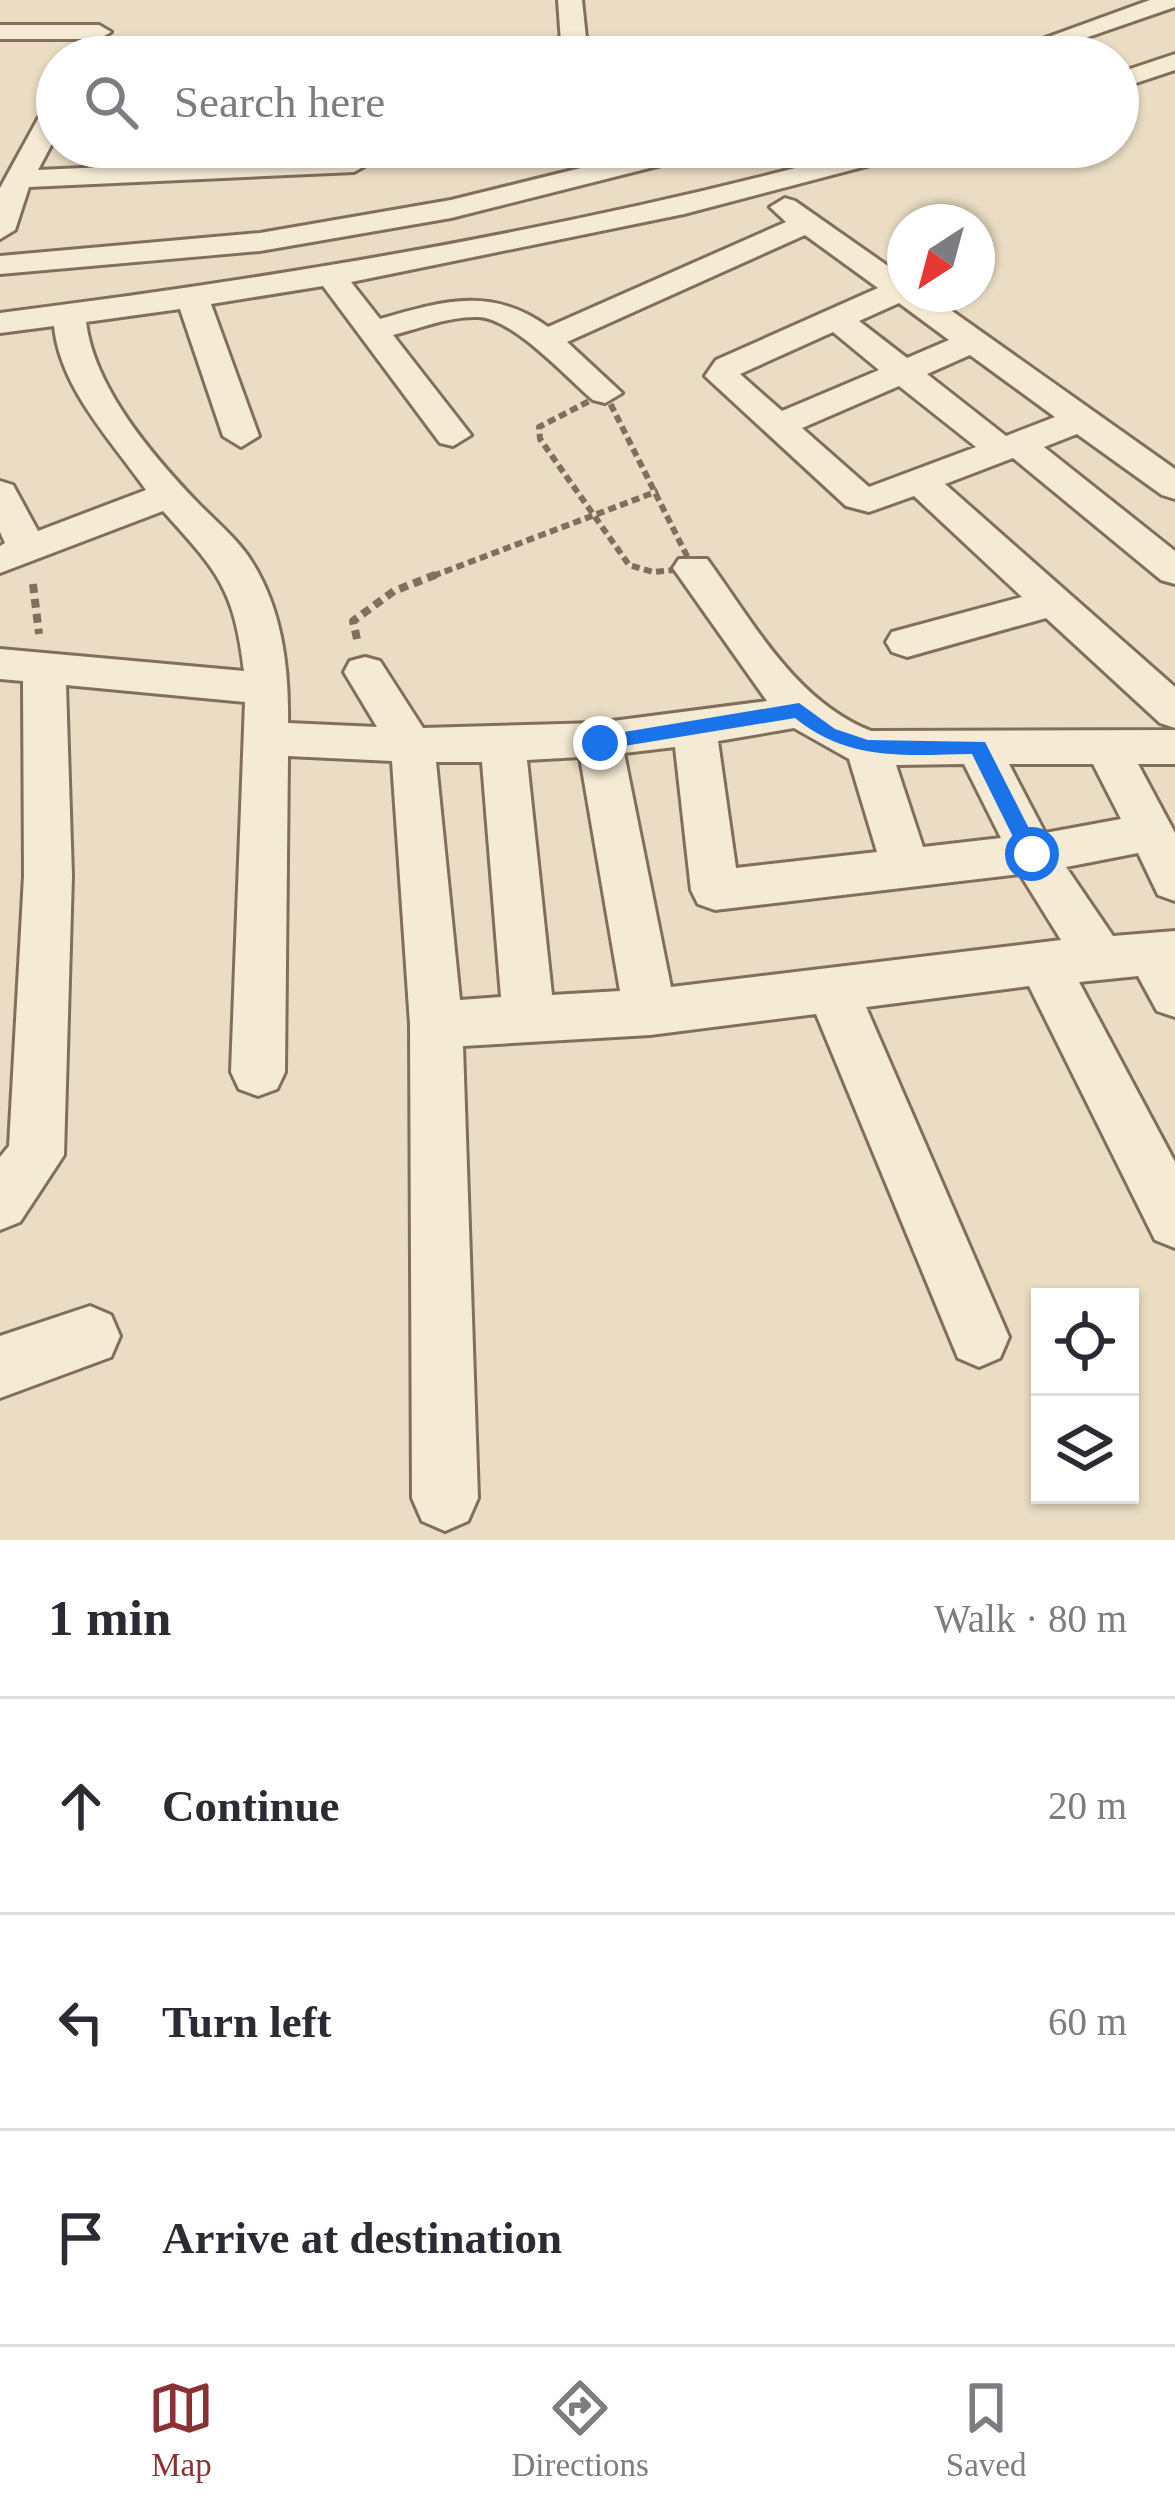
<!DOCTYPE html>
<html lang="en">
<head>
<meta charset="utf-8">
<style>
	:root { --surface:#fff; --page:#f7f7f7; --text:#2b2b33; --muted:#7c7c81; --line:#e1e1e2; --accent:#8c3133 }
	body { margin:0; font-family:"Times New Roman",serif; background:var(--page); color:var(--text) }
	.controls { position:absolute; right:36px; bottom:36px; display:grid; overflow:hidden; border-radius:0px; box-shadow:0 3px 9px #0004 }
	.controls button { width:108px; height:108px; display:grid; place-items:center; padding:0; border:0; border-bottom:3px solid var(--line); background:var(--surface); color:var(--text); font:60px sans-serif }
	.compass { position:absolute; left:887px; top:204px; width:108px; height:108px; border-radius:50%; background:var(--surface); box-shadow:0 3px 9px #0004; rotate:216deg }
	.stop { position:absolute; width:36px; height:36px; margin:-27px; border:9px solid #1a73e8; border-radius:50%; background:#fff }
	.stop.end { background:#1a73e8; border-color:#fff; box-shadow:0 3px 12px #0008 }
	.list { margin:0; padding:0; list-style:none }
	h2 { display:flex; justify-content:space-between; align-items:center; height:156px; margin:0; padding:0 48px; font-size:51px }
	h2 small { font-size:39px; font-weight:400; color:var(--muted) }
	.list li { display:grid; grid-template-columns:78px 1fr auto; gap:36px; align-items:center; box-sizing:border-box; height:216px; padding:0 48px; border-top:3px solid var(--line) }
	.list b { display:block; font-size:45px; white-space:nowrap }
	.list em { font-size:39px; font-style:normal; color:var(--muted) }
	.icon { flex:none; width:66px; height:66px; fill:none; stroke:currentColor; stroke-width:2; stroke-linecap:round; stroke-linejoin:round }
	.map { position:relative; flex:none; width:1175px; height:1540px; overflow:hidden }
	.search { position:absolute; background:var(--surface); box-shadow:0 3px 9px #0004; left:36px; right:36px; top:36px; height:132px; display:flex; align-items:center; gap:30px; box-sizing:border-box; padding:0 42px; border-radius:66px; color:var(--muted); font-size:45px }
	.sheet { height:804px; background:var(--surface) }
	nav { display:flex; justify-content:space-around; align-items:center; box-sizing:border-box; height:168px; border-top:3px solid var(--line); background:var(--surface); font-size:33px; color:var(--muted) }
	nav a { display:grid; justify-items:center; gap:6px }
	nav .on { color:var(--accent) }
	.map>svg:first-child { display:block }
</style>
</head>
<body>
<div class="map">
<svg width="1175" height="1540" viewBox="0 0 1175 1540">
	<rect width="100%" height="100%" fill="#eaddc3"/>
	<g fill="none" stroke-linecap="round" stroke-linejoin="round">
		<g stroke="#826f5b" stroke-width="6">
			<g id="minor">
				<path d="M558 0H582L588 57H562Z"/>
				<path d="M1150 0H1175V7L1030 57H993Z"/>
				<path d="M0 25H99L111 32 99 39H0Z"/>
				<path d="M1175 54V70L1118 89V73Z"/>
				<path d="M57 100V134L38 170 354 156 368 164 354 172 29 187 15 230 0 239V188L44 108Z"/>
				<path d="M666 147H713L709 153 451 218 260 251 0 274V256L260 233 451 200Z"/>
				<path d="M875 147H920L916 153 684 214 351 282 380 319C443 301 492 286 548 327L786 222 770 207 785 198 795 201 905 278V294H928L1175 469V499L1162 495 1077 434 1044 447 1175 551V584L1161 580 1013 458 945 484 1175 687V728L1160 723 1046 618 907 657 892 652 886 642 892 632 1022 597 914 496 869 512 846 506 705 376 716 360 878 288 805 235 567 342 622 393 605 403 593 400C566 377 513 318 478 317 449 316 421 328 393 335L471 435 453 446 440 443 323 286 211 304 259 436 241 447 223 436 180 309 86 322C94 387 151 454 196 501 214 520 238 539 252 562 282 610 289 667 288 723L377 727 344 672 350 661 365 657 380 661 423 728 597 723 767 701 673 568 679 559H707C753 622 795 701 871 731L1175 730V764H1138L1175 833V901L1158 895 1138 853 1066 867 1113 936 1175 931V1017L1157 1011 1138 976 1079 982 1175 1162V1248L1155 1240 1029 986 866 1007 1009 1337 1000 1358 979 1367 958 1358 816 1014 650 1035 463 1046 478 1498 468 1521 445 1531 422 1521 412 1498 410 1024 392 761 288 756 285 1072 277 1089 258 1096 239 1089 231 1072 245 702 66 685 72 876 64 1155 20 1222 0 1230V1157L9 1146 24 876 23 681 0 679V649L244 671C234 588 218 572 163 511L0 573V546L5 543 0 532V481L13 485 38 531 146 490C111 440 60 388 54 326L0 333V313C295 276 587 226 875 147ZM899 303 949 340 907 358 859 321ZM833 332 879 370 782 411 740 374ZM970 355 1055 417 1006 436 927 374ZM899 386 976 447 869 487 802 428ZM794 728 849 759 877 852 736 868 718 741ZM675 747 691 890 698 904 715 910 1020 874 1061 940 671 987 624 753ZM580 757 620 991 552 995 527 760ZM436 762H482L501 997 460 1000ZM964 764 1001 838 923 847 896 765ZM1009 764H1093L1121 819 1045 833Z"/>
				<path d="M90 1306 111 1315 120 1336 111 1357 0 1398V1336Z"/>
			</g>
		</g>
		<g stroke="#826f5b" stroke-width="6" stroke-dasharray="8 4.5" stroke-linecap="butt">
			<path d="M605 393 693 568 653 572 629 565 540 439 539 427Z"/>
			<path d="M433 576 658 491"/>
		</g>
		<g stroke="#826f5b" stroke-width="8" stroke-dasharray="9 6" stroke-linecap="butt">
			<path d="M33 584 39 634"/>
			<path d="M357 639 353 621 394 591 440 573"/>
		</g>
		<use href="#minor" fill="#f5ebd5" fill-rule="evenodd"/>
	</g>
	<path fill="#1a73e8" d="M799 703 835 729 868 740 985 742 1042 854 1039 859H1024L972 754C906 755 849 762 795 718L600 750 590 743 600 736Z"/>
</svg>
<div class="controls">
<button><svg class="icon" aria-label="locate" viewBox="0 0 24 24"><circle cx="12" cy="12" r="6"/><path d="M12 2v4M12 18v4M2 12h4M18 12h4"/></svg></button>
<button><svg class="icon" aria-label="layers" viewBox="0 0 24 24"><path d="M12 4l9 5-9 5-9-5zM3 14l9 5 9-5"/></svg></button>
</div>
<svg class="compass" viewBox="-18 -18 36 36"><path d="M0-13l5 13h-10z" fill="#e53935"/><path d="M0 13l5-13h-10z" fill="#7c7c81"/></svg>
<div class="stop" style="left:1032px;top:854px"></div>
<div class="stop end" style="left:600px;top:743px"></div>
<div class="search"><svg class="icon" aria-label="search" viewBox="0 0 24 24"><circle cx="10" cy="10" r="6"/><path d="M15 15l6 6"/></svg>Search here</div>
</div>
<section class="sheet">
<h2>1 min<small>Walk · 80 m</small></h2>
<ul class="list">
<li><svg class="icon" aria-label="ahead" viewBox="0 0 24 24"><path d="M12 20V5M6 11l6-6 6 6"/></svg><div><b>Continue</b></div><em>20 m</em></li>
<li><svg class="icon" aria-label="left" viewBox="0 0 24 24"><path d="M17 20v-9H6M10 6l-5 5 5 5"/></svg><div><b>Turn left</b></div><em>60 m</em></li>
<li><svg class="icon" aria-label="arrive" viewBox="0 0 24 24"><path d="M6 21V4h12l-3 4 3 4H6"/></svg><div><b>Arrive at destination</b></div></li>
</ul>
</section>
<nav>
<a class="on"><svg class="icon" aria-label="map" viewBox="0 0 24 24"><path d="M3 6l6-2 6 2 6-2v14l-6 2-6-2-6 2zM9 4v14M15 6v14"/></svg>Map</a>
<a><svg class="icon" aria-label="directions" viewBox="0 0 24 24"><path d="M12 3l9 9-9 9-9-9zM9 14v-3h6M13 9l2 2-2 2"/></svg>Directions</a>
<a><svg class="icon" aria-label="saved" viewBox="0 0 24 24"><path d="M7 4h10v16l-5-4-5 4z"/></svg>Saved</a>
</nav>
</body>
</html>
